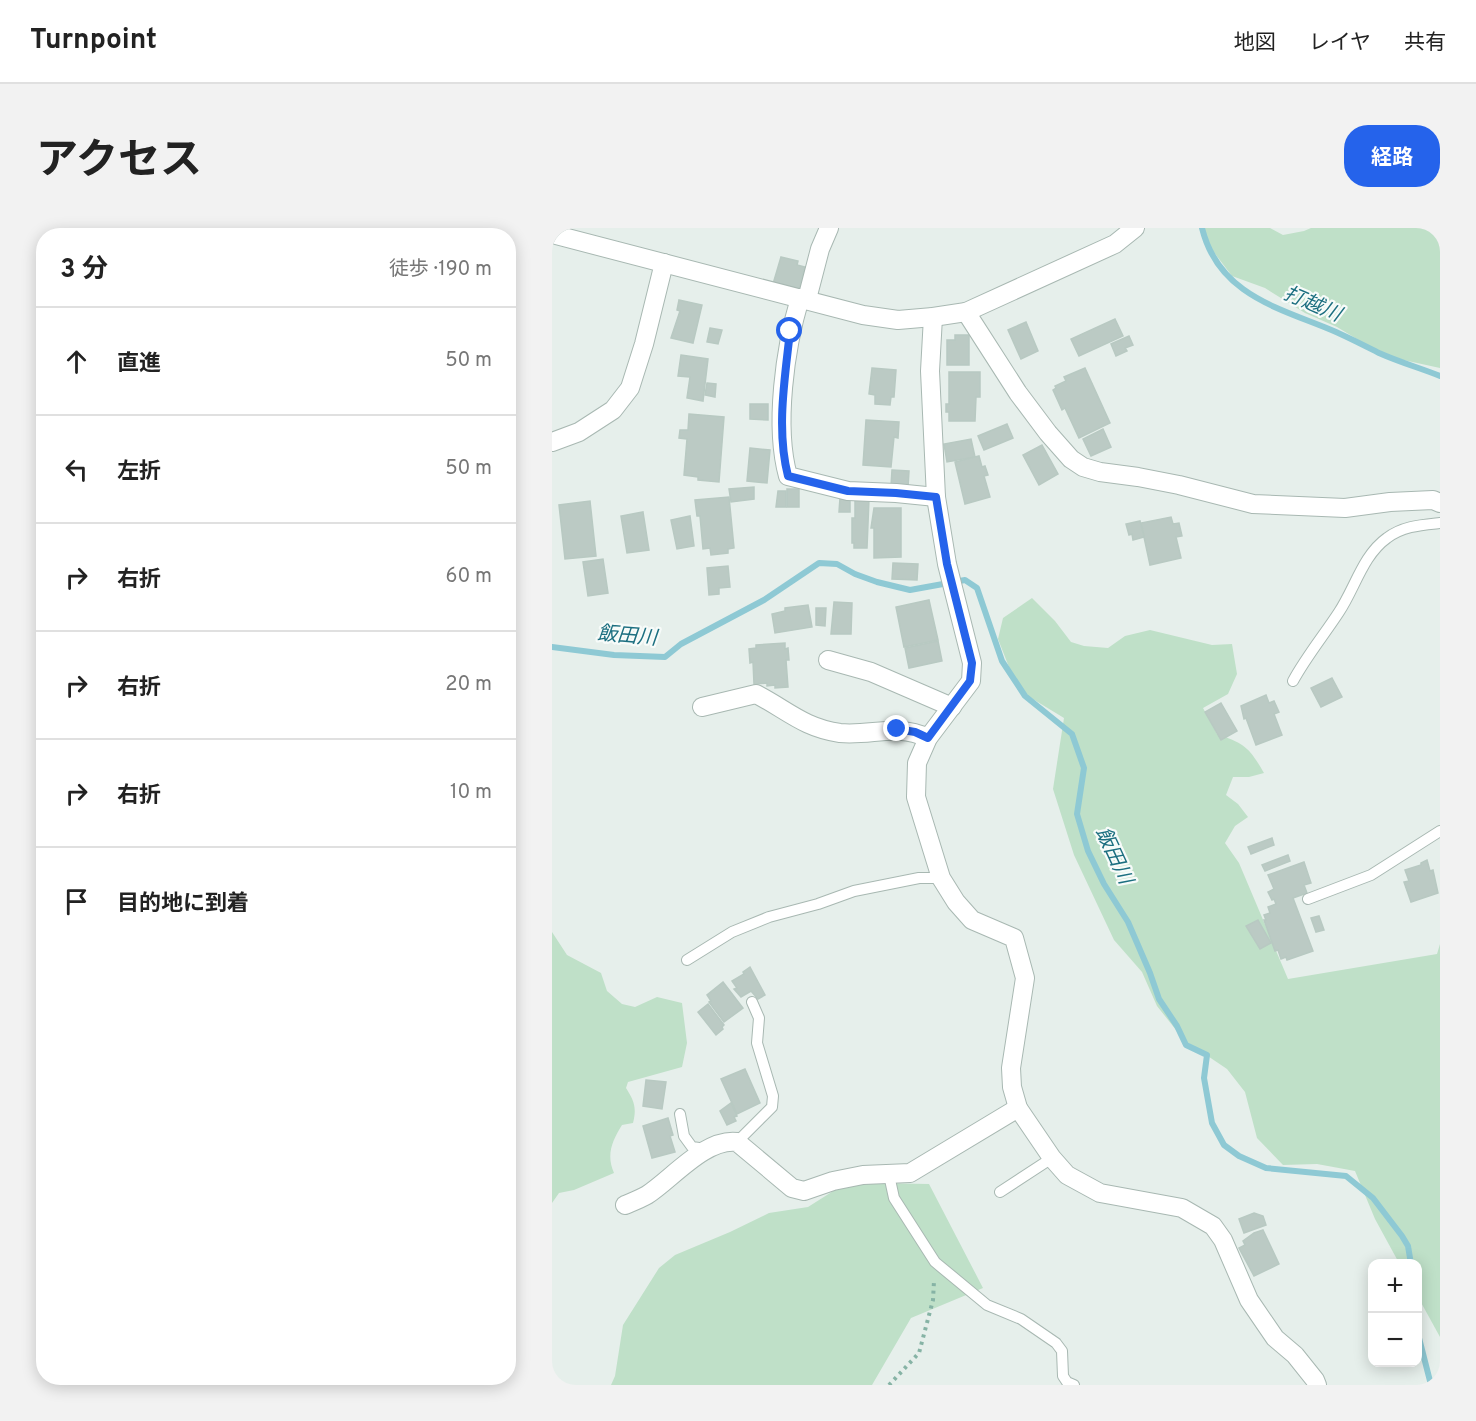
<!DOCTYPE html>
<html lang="ja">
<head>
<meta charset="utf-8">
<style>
	:root { --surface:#fff; --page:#f2f2f2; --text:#222; --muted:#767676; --line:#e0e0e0; --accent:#2563eb }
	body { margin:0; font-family:Overpass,"Noto Sans JP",sans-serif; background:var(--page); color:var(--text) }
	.controls { position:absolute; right:18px; bottom:18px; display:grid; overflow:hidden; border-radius:12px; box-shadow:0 3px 15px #0003 }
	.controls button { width:54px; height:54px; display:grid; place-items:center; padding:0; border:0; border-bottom:2px solid var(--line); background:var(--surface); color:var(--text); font:30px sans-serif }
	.stop { position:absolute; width:18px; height:18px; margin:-14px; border:4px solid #2563eb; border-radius:50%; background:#fff }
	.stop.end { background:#2563eb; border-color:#fff; box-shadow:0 2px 6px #0008 }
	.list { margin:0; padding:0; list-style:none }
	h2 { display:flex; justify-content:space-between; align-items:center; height:78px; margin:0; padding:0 24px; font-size:26px }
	h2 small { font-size:20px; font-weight:400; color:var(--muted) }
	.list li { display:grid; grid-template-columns:39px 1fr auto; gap:18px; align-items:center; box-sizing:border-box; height:108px; padding:0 24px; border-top:2px solid var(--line) }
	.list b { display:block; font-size:22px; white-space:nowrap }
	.list em { font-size:20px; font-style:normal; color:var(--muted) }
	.icon { flex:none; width:33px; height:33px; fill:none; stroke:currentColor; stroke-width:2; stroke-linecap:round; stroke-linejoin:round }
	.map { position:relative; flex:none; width:888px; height:1157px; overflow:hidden; border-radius:24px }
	header { display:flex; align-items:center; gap:36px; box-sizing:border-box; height:84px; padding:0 30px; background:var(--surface); border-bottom:2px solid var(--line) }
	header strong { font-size:28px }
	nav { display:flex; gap:33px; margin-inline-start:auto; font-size:21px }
	.intro { display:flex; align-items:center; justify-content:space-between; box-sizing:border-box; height:144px; padding:0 36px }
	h1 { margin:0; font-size:42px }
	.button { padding:15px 27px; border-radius:24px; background:var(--accent); color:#fff; font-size:21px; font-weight:700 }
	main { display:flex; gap:36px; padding:0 36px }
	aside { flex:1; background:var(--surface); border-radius:24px; box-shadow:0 3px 15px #0003 }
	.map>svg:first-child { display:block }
</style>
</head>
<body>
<header>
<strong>Turnpoint</strong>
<nav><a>地図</a><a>レイヤ</a><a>共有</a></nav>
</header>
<div class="intro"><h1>アクセス</h1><a class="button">経路</a></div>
<main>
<aside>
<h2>3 分<small>徒歩 · 190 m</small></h2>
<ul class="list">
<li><svg class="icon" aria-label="ahead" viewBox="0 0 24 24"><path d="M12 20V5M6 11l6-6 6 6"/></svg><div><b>直進</b></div><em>50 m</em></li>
<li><svg class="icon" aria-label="left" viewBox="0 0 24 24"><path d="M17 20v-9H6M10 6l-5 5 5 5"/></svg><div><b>左折</b></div><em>50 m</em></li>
<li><svg class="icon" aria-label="right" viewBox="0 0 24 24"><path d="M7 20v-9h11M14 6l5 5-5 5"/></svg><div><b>右折</b></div><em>60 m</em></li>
<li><svg class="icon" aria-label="right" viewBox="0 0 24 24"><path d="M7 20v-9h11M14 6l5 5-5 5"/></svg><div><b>右折</b></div><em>20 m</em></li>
<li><svg class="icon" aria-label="right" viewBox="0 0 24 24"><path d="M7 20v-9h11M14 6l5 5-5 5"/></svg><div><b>右折</b></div><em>10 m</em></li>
<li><svg class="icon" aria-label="arrive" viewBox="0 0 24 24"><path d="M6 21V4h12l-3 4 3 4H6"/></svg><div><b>目的地に到着</b></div></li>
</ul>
</aside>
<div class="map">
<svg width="888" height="1157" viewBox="0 0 888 1157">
	<rect width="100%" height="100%" fill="#e6efeb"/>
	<g fill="#bfe0c8">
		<path d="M653 0H718L731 7 752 3 759 0H888V140L833 128 785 99 753 85 713 60 680 48 661 23 652 7Z"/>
		<path d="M480 370 503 393 519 414 532 418 556 420 573 408 598 402 660 417 680 416 685 446 676 466 651 480 665 506C693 516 697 519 712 545L697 549H681L674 567 686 576 696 589 683 598 673 615 687 635 736 751 885 726 888 716V1109L866 1069V1036L847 1035 823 991 803 943 765 936 731 937 705 910 693 864 675 841 632 812 605 778 590 744 562 712 522 627 501 561 512 490 466 462 446 411 451 390Z"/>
		<path d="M0 704 15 727 49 745 55 763 70 776 83 779 105 769 130 775 135 815 130 839 76 854 74 860C82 873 85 879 81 895L70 897C60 913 54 927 62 945L22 962 7 965 0 975Z"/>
		<path d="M322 955 377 956 431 1060 359 1090 320 1157H59L63 1148 71 1097 107 1040 123 1027 178 1004 217 985 256 979 286 960Z"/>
	</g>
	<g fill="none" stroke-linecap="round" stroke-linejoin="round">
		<g stroke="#8ec9d4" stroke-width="6">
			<path d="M650 0C666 65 723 79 777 101 794 108 811 117 827 125 847 134 868 140 888 148"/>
			<path d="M0 419 62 427 113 429 129 416 212 372 267 335 285 336 303 346 325 354 358 362 413 352 425 360 450 433 473 468 520 506 532 540 525 586 536 623 552 656 576 694 598 745 607 771 625 798 634 817 655 827 652 850 660 895 672 917 687 928 714 940 794 948 821 970 850 1008 856 1018 859 1036"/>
			<path d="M866 1106 879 1157"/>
		</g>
	</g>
	<g fill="#bbcac4" stroke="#b8c9c2" stroke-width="1.5">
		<path d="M229 29 246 33 245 37 253 39 247 63 221 56Z"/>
		<path d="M127 72 150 77 141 115 119 110 128 83 125 82Z"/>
		<path d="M563 91 571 108 527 128 519 111Z"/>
		<path d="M474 94 486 123 469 131 456 102Z"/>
		<path d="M158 100 170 102 166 116 155 114Z"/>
		<path d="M403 107H417V137H395V112H403Z"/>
		<path d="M577 108 581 117 573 120 575 123 564 128 559 116Z"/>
		<path d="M129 127 156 131 151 173 135 170 138 149 126 148Z"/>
		<path d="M320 140 344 142 342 169H339L338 177 323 176V167L317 166Z"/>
		<path d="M533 140 558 195 527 210 513 180 510 182 501 162 504 160 503 158 514 153 512 149Z"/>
		<path d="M397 144H428V169H424L423 193H397V184H394V176H397Z"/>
		<path d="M155 155 164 156 163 169 153 167Z"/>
		<path d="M198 176H216V192L198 191Z"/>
		<path d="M137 186 172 189 167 254 146 252V249L132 247 135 211 127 210 128 202H136Z"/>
		<path d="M314 192 347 194 346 210 342 209 339 239 311 237Z"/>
		<path d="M455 196 461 210 432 222 426 208Z"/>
		<path d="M551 201 559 219 539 228 531 211Z"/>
		<path d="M419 211 423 229 395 234 392 216Z"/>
		<path d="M490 217 506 246 487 257 471 227Z"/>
		<path d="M198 220 218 222 215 255 195 253Z"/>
		<path d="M427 228 430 239 433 238 436 247 432 248 438 269 413 276 403 234Z"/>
		<path d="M340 242 357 243 356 260 339 258Z"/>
		<path d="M202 259V271L179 274 177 261Z"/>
		<rect x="235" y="261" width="12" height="18"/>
		<path d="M226 263H234V279H224Z"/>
		<path d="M177 269 182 320 176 321V325L159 327 158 320 151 321 148 288H145L143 272Z"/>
		<path d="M288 270 298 271V284H287Z"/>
		<path d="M303 271H317L315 320H302V315H300V290H303Z"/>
		<path d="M38 273 44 328 13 331 7 277Z"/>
		<path d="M322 280H349V329L322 330V300H319Z"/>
		<path d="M91 284 97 322 75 325 69 288Z"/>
		<path d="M138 288 142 318 125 321 119 292Z"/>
		<path d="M619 289 621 296 627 295 630 308 624 309 629 330 598 337 589 295Z"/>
		<path d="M588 293 592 309 581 312 580 306 577 307 574 296Z"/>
		<path d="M51 331 56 365 36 368 31 334Z"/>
		<path d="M341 335 366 336 365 352 340 351Z"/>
		<path d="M176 338 178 359 167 360V366L157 367 155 340Z"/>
		<path d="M377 372 386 412 352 419 344 379Z"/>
		<path d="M282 374 300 375 299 406H279Z"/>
		<path d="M256 377 260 399 223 405 220 386 233 383V380Z"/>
		<path d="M264 380H274L273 398 264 397Z"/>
		<path d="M386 413 390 433 357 440 353 420Z"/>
		<path d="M233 415V421L236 420 237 432H234L236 459 223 460V457L215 458V455L202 456 201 434 198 435 197 421 204 420V417Z"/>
		<path d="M780 450 790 469 769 479 759 460Z"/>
		<path d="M714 467 717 475 722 473 727 484 722 486 730 507 704 517 694 490 692 491 689 478Z"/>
		<path d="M669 475 685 503 669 512 653 484Z"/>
		<path d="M720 610 722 617 699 626 696 619Z"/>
		<path d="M736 627 738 633 713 643 710 637Z"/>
		<path d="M875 632 878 643 881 642 886 665 859 674 852 654 857 653 853 642 869 637V635Z"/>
		<path d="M752 634 759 655 752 657 755 665 741 670 761 723 735 732 734 729 729 731 726 722 723 723 712 692H714L712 687 718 685 716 679 724 676 722 671 720 672 716 664 722 661 716 647Z"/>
		<path d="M767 688 772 702 764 704 759 690Z"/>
		<path d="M706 692 719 715 708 721 694 698Z"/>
		<path d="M198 739 213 767 206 771 199 763 189 769 182 761 185 760 180 753 192 746 191 744Z"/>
		<path d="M171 754 191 780 172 794 157 774 159 773 155 767Z"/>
		<path d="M156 776 172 797 170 799 171 801 164 807 146 784Z"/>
		<path d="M193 841 208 875 185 886 169 851Z"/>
		<path d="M94 852 114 854 110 881 91 878Z"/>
		<path d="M179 875 185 888 182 889 184 893 175 897 168 883Z"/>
		<path d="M116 890 121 907 118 908 123 924 100 930 91 898Z"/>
		<path d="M702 985 711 988 714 997 692 1005 687 991Z"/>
		<path d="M711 1002 727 1036 702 1048 687 1020 693 1017 691 1013 702 1005Z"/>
	</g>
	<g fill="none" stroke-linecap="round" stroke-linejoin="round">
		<g stroke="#a8b8b2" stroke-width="12">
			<g id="lane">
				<path d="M741 453C754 429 772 407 787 384 803 360 811 327 835 310 851 298 869 297 888 295"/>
				<path d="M756 671 819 647 888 603"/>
				<path d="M135 732 180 704 217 689 266 676 302 663 367 650H389"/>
				<path d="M128 886 132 908 140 919 154 921"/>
				<path d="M185 914 220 879 221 868 205 815 207 790 200 774"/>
				<path d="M337 947 342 970 383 1034 435 1077 469 1091 504 1115 510 1123 511 1148 515 1154 522 1157"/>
				<path d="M448 964 500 930"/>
			</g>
		</g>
		<g stroke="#a8b8b2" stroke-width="20">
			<g id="street">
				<path d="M0 6 311 87 346 92 381 89 414 84 563 16 583 0"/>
				<path d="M248 70C233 120 222 198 236 248L296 263 344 265 384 269"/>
				<path d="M255 71 268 21 277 0"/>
				<path d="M414 84 466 165 496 205 519 231 531 239 548 244 586 249 627 257 701 276 793 280 838 274 881 272 888 275"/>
				<path d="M381 89 378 143 384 269 395 336 420 435 419 453 376 510 365 535 364 569 389 650 404 674 420 692 462 710 473 750 459 840 460 859 466 880 500 930 515 947 548 965 630 980 661 998 671 1012 697 1072 723 1110 743 1127 763 1152 765 1157"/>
				<path d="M0 214 27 204 61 182 78 160 92 116 112 35"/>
				<path d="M276 432 319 444 400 479"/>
				<path d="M150 479 204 466C235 482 252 500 288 505 321 508 344 495 376 510"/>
				<path d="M73 977C80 974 88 971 95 967 120 951 153 910 185 914L240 960 252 963 281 953 311 947 358 945 466 880"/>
			</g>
		</g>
		<path stroke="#86b3a5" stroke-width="4" stroke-dasharray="3 4.5" stroke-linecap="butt" d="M337 1157 367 1125 381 1072 382 1053"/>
		<use href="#lane" stroke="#fff" stroke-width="10"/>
		<use href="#street" stroke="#fff" stroke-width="18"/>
	</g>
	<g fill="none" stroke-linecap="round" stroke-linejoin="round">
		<path stroke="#2563eb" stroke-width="8" d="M238 103C233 150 224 201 236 248L296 263 344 265 384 269 395 336 420 435 418 453 376 510 363 504 345 501"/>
	</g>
	<g text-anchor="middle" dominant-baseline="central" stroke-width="4.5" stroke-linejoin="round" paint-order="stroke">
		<g font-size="20" font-style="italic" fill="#1c6f80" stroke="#f7fbf9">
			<text transform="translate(760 77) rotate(23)">打越川</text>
			<text transform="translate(75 409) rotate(5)">飯田川</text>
			<text transform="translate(561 628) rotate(65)">飯田川</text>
		</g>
	</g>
</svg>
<div class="controls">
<button>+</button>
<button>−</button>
</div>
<div class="stop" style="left:238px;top:103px"></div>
<div class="stop end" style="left:345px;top:501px"></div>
</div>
</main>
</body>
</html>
